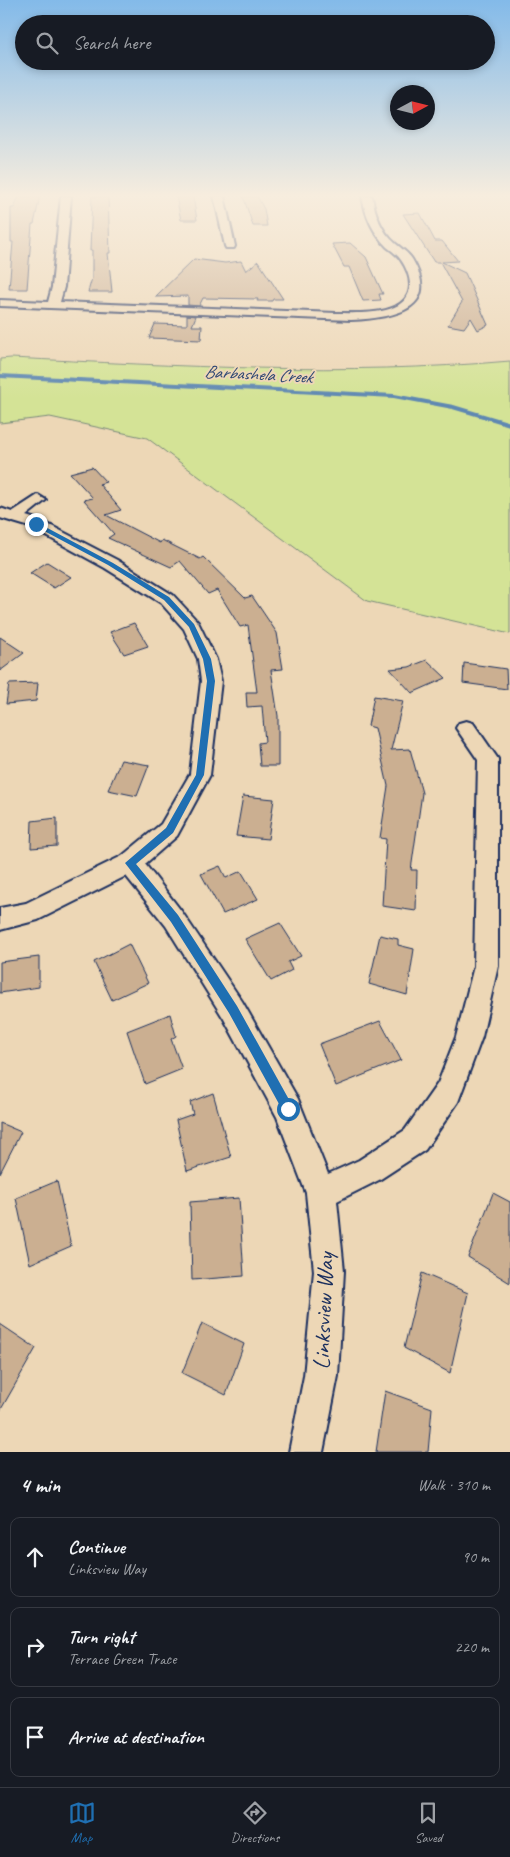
<!DOCTYPE html>
<html lang="en">
<head>
<meta charset="utf-8">
<style>
	:root { --surface:#171b24; --page:#242831; --text:#f1f3f6; --muted:#9ea1a6; --line:#363941; --accent:#1f6fb2 }
	body { margin:0; font-family:Caveat,sans-serif; background:var(--page); color:var(--text) }
	.compass { position:absolute; left:390px; top:85px; width:45px; height:45px; border-radius:50%; background:var(--surface); box-shadow:0 2px 8px #0003; rotate:83deg }
	.stop { position:absolute; width:15px; height:15px; margin:-11px; border:4px solid #1f6fb2; border-radius:50%; background:#fff }
	.stop.end { background:#1f6fb2; border-color:#fff; box-shadow:0 1px 5px #0008 }
	.list { margin:0; padding:0; list-style:none }
	h2 { display:flex; justify-content:space-between; align-items:center; height:65px; margin:0; padding:0 20px; font-size:21px }
	h2 small { font-size:16px; font-weight:400; color:var(--muted) }
	.list li { display:grid; grid-template-columns:32px 1fr auto; gap:15px; align-items:center; box-sizing:border-box; height:80px; margin:0 10px 10px; padding:0 10px; border:1px solid var(--line); border-radius:10px }
	.list b { display:block; font-size:19px; white-space:nowrap }
	.list p { margin:0; font-size:16px; white-space:nowrap; color:var(--muted) }
	.list em { font-size:16px; font-style:normal; color:var(--muted) }
	.icon { flex:none; width:28px; height:28px; fill:none; stroke:currentColor; stroke-width:2; stroke-linecap:round; stroke-linejoin:round }
	.map { position:relative; flex:none; width:510px; height:1452px; overflow:hidden }
	.search { position:absolute; background:var(--surface); box-shadow:0 2px 8px #0003; left:15px; right:15px; top:15px; height:55px; display:flex; align-items:center; gap:12px; box-sizing:border-box; padding:0 18px; border-radius:28px; color:var(--muted); font-size:19px }
	.sheet { height:335px; background:var(--surface) }
	nav { display:flex; justify-content:space-around; align-items:center; box-sizing:border-box; height:70px; border-top:1px solid var(--line); background:var(--surface); font-size:14px; color:var(--muted) }
	nav a { display:grid; justify-items:center; gap:2px }
	nav .on { color:var(--accent) }
	.map>svg:first-child { display:block }
</style>
</head>
<body>
<div class="map">
<svg width="510" height="1452" viewBox="0 0 510 1452">
	<rect width="100%" height="100%" fill="#edd7b6"/>
	<filter id="ink" filterUnits="userSpaceOnUse"><feTurbulence type="fractalNoise" baseFrequency=".02" numOctaves="2"/><feDisplacementMap in="SourceGraphic" scale="10" xChannelSelector="R" yChannelSelector="G"/><feConvolveMatrix kernelMatrix="1 2 1 2 8 2 1 2 1" color-interpolation-filters="sRGB"/></filter>
	<g filter="url(#ink)">
		<path fill="#d4e396" stroke="#78897a" d="M11 358C178 366 344 376 510 361V634L367 601 147 438 50 417 0 423V359Z"/>
		<g fill="none" stroke-linecap="round" stroke-linejoin="round">
			<path stroke="#5e88b2" stroke-width="4" d="M0 376 394 396 453 407 510 424"/>
		</g>
		<g fill="#cbaf91" stroke="#1b2f5e">
			<path d="M19 196H40L34 224H32L27 289H9L13 242H11V208H14Z"/>
			<path d="M92 196H108L110 253H108L112 292H88L92 278V250L90 251Z"/>
			<path d="M176 196H193L197 220H181Z"/>
			<path d="M243 196H257L264 209 267 226H253Z"/>
			<path d="M420 213 435 241H442L458 261 442 262 465 273 488 325 478 330 471 318 464 328 448 325 462 302 440 262H434L403 214Z"/>
			<path d="M350 243 366 257 383 294H379L381 300 363 301 349 267H344L332 244Z"/>
			<path d="M194 259 225 263 241 261 246 271 258 261 283 299H273L272 301H257L258 299 203 298 199 306 188 305V296L155 297Z"/>
			<path d="M187 315 196 316 192 326H202L201 340 149 338 155 324 187 325Z"/>
			<path d="M92 467 106 482 99 484 121 510 106 515 160 543 162 540 200 559 203 557 245 598 252 596 277 633 283 669 271 670 278 716V766H260L258 743 265 742 262 706 247 707 246 692H257L248 625 240 627 217 590 208 594 180 561 171 567 108 538 114 534 84 500 93 498 70 473Z"/>
			<path d="M47 562 71 577 54 588 30 573Z"/>
			<path d="M134 623 148 646 124 654 110 632Z"/>
			<path d="M0 637 24 653 0 671Z"/>
			<path d="M427 660 446 678 412 693 390 669 409 667Z"/>
			<path d="M464 663 506 669 507 689 463 683Z"/>
			<path d="M38 683 36 701 6 704 9 684Z"/>
			<path d="M374 696 403 701 391 750 410 749 422 793 411 870H417L416 911 382 906 386 839 380 838 388 786 375 728 368 726Z"/>
			<path d="M121 760 149 765 137 796 108 790Z"/>
			<path d="M243 796 274 799 268 839 236 836Z"/>
			<path d="M57 818V846L31 848 32 821Z"/>
			<path d="M220 866 226 878 241 871 258 899 223 914 201 874Z"/>
			<path d="M280 923 301 956 288 962 292 970 271 981 245 939Z"/>
			<path d="M380 935 398 939V945L414 949 407 995 369 984Z"/>
			<path d="M129 944 148 983 112 1000 94 962Z"/>
			<path d="M39 957V987L0 993V962Z"/>
			<path d="M170 1014 176 1036 171 1039 182 1069 145 1084 127 1031Z"/>
			<path d="M380 1021 401 1060 336 1086 319 1044Z"/>
			<path d="M213 1093 231 1157 187 1171 176 1120 193 1114 190 1102Z"/>
			<path d="M0 1123 21 1132 0 1173Z"/>
			<path d="M57 1181 71 1246 30 1264 16 1198Z"/>
			<path d="M493 1193 510 1202V1283L468 1257Z"/>
			<path d="M239 1198 244 1276 192 1280 190 1202Z"/>
			<path d="M422 1273 468 1293 450 1373 404 1348Z"/>
			<path d="M202 1323 244 1344 226 1395 182 1373Z"/>
			<path d="M0 1324 36 1348 0 1411Z"/>
			<path d="M385 1391 432 1408 428 1452H376Z"/>
		</g>
		<g fill="none" stroke-linecap="round" stroke-linejoin="round">
			<g stroke="#1b2f5e" stroke-width="4">
				<g id="minor">
					<path d="M61 196H71L64 287 60 302 336 313C358 313 410 317 410 285 410 277 406 267 401 260 398 255 392 251 387 247 373 233 365 215 362 196H372C375 214 381 231 395 243 401 248 408 253 412 259 443 311 390 318 351 320L0 306V300L48 302 52 287Z"/>
					<path d="M214 196H224L235 246 234 248H226L225 246Z"/>
					<path d="M38 495 46 500 26 516 42 521 117 560 173 595 198 622 216 659 221 681 210 775 177 836 145 864 182 912 242 1001 298 1099 328 1174 359 1160 405 1130 438 1083 456 1037 474 966 478 760 456 728 459 723 466 721 473 723 498 759V966L482 1037 458 1102 425 1150 379 1180 337 1201 344 1271 338 1376 323 1452H289L304 1376 314 1271 306 1193 277 1117 224 1019 166 926 126 876 38 920 0 930V908L26 903 122 856 161 824 190 774 201 681 198 659 184 629 161 603 105 568 30 527 0 518V508L12 512Z"/>
				</g>
			</g>
			<use href="#minor" fill="#edd7b6" fill-rule="evenodd"/>
		</g>
	</g>
	<linearGradient id="sky" x2="0" y2="1"><stop stop-color="#83bae9"/><stop offset="0.49" stop-color="#f7edde"/><stop offset="1" stop-color="#f7edde" stop-opacity="0"/></linearGradient>
	<rect width="510" height="399" fill="url(#sky)"/>
	<path fill="#1f6fb2" d="M33 523H38L113 563 169 597 194 624 211 659 215 681 204 775 173 833 136 864 178 915 237 1006 292 1105V1113H284L229 1013 171 922 125 863 166 828 196 775 207 681 203 659 189 627 164 600 108 565 33 525Z"/>
	<g text-anchor="middle" dominant-baseline="central" stroke-width="4" stroke-linejoin="round" paint-order="stroke">
		<g font-size="18" font-style="italic" fill="#2c4573" stroke="#edd7b6">
			<text transform="translate(258 374) rotate(3)">Barbashela Creek</text>
		</g>
		<g font-size="24" fill="#1b2f5e" stroke="#edd7b6">
			<text transform="translate(323 1311) rotate(-88)">Linksview Way</text>
		</g>
	</g>
</svg>
<svg class="compass" viewBox="-18 -18 36 36"><path d="M0-13l5 13h-10z" fill="#e53935"/><path d="M0 13l5-13h-10z" fill="#9ea1a6"/></svg>
<div class="stop" style="left:288px;top:1109px"></div>
<div class="stop end" style="left:36px;top:524px"></div>
<div class="search"><svg class="icon" aria-label="search" viewBox="0 0 24 24"><circle cx="10" cy="10" r="6"/><path d="M15 15l6 6"/></svg>Search here</div>
</div>
<section class="sheet">
<h2>4 min<small>Walk · 310 m</small></h2>
<ul class="list">
<li><svg class="icon" aria-label="ahead" viewBox="0 0 24 24"><path d="M12 20V5M6 11l6-6 6 6"/></svg><div><b>Continue</b><p>Linksview Way</p></div><em>90 m</em></li>
<li><svg class="icon" aria-label="right" viewBox="0 0 24 24"><path d="M7 20v-9h11M14 6l5 5-5 5"/></svg><div><b>Turn right</b><p>Terrace Green Trace</p></div><em>220 m</em></li>
<li><svg class="icon" aria-label="arrive" viewBox="0 0 24 24"><path d="M6 21V4h12l-3 4 3 4H6"/></svg><div><b>Arrive at destination</b></div></li>
</ul>
</section>
<nav>
<a class="on"><svg class="icon" aria-label="map" viewBox="0 0 24 24"><path d="M3 6l6-2 6 2 6-2v14l-6 2-6-2-6 2zM9 4v14M15 6v14"/></svg>Map</a>
<a><svg class="icon" aria-label="directions" viewBox="0 0 24 24"><path d="M12 3l9 9-9 9-9-9zM9 14v-3h6M13 9l2 2-2 2"/></svg>Directions</a>
<a><svg class="icon" aria-label="saved" viewBox="0 0 24 24"><path d="M7 4h10v16l-5-4-5 4z"/></svg>Saved</a>
</nav>
</body>
</html>
